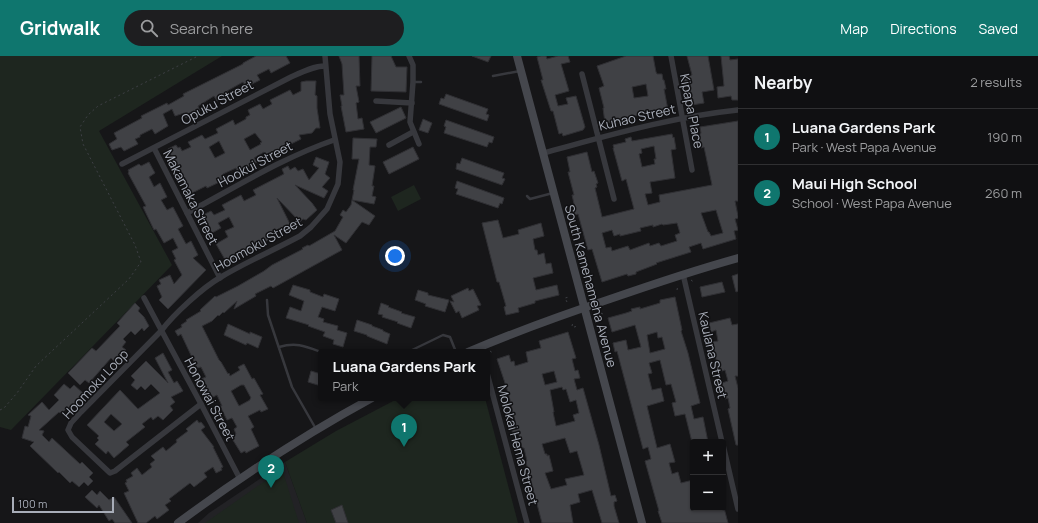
<!DOCTYPE html>
<html lang="en">
<head>
<meta charset="utf-8">
<style>
	:root { --surface:#101012; --page:#1e1e20; --text:#f1f3f6; --muted:#9c9d9f; --line:#303032; --accent:#0f766e }
	body { margin:0; font-family:Manrope,sans-serif; background:var(--page); color:var(--text) }
	.controls { position:absolute; right:12px; bottom:12px; display:grid; overflow:hidden; border-radius:4px; box-shadow:0 1px 3px #0004 }
	.controls button { width:36px; height:36px; display:grid; place-items:center; padding:0; border:0; border-bottom:1px solid var(--line); background:var(--surface); color:var(--text); font:20px sans-serif }
	.scale { position:absolute; left:12px; bottom:10px; width:102px; box-sizing:border-box; padding-left:4px; border:2px solid #a8adb8; border-top:0; font-size:11px; line-height:14px; white-space:nowrap; color:#a8adb8; -webkit-text-stroke:3px #111113; paint-order:stroke }
	.you { position:absolute; left:395px; top:200px; width:14px; height:14px; margin:-10px; border:3px solid #fff; border-radius:50%; background:#1a73e8; box-shadow:0 0 0 6px #1a73e833 }
	.badge { display:grid; place-items:center; width:26px; height:26px; border-radius:50%; background:var(--accent); color:#fff; font-size:13px; font-weight:700 }
	.pin { position:absolute; translate:-50% -33px; filter:drop-shadow(0 1px 2px #0008) }
	.pin::after { content:''; position:absolute; top:21px; width:14px; height:12px; background:inherit; clip-path:polygon(0 0,100% 0,50% 100%) }
	.popup { position:absolute; left:318px; top:293px; width:172px; height:52px; box-sizing:border-box; display:grid; place-content:center; border-radius:4px; background:var(--surface); filter:drop-shadow(0 1px 3px #0005); font-size:13px; white-space:nowrap; color:var(--muted) }
	.popup b { font-size:15px; color:var(--text) }
	.popup::after { content:''; position:absolute; left:50%; top:100%; margin-left:-8px; border:8px solid transparent; border-top-color:var(--surface) }
	.list { margin:0; padding:0; list-style:none }
	h2 { display:flex; justify-content:space-between; align-items:center; height:52px; margin:0; padding:0 16px; font-size:17px }
	h2 small { font-size:13px; font-weight:400; color:var(--muted) }
	.list li { display:grid; grid-template-columns:26px 1fr auto; gap:12px; align-items:center; box-sizing:border-box; height:56px; padding:0 16px; border-top:1px solid var(--line) }
	.list b { display:block; font-size:15px; white-space:nowrap }
	.list p { margin:0; font-size:13px; white-space:nowrap; color:var(--muted) }
	.list em { font-size:13px; font-style:normal; color:var(--muted) }
	.icon { flex:none; width:22px; height:22px; fill:none; stroke:currentColor; stroke-width:2; stroke-linecap:round; stroke-linejoin:round }
	.map { position:relative; flex:none; width:738px; height:467px; overflow:hidden }
	header { display:flex; align-items:center; gap:24px; box-sizing:border-box; height:56px; padding:0 20px; background:var(--accent); color:#fff }
	header strong { font-size:19px }
	nav { display:flex; gap:22px; margin-inline-start:auto; font-size:14px }
	.search { width:280px; height:36px; background:var(--page); display:flex; align-items:center; gap:10px; box-sizing:border-box; padding:0 14px; border-radius:22px; color:var(--muted); font-size:15px }
	main { display:flex }
	aside { flex:1; background:var(--surface) }
	.map>svg:first-child { display:block }
</style>
</head>
<body>
<header>
<strong>Gridwalk</strong>
<div class="search"><svg class="icon" aria-label="search" viewBox="0 0 24 24"><circle cx="10" cy="10" r="6"/><path d="M15 15l6 6"/></svg>Search here</div>
<nav><a>Map</a><a>Directions</a><a>Saved</a></nav>
</header>
<main>
<div class="map">
<svg width="738" height="467" viewBox="0 0 738 467">
	<rect width="100%" height="100%" fill="#161618"/>
	<path fill="#222225" d="M285 406 307 467H198L209 457Z"/>
	<g fill="#1e261f">
		<path d="M0 0H222L99 75 172 209 11 374 0 371Z"/>
		<path d="M414 129 421 143 398 155 391 141Z"/>
		<path d="M399 342H485L518 467H307L285 406 336 375Z"/>
		<path d="M282 413 299 467H205Z"/>
	</g>
	<g fill="#404145" stroke="#303034" fill-rule="evenodd">
		<path d="M256 0H286L290 7 271 17 269 13 257 19 260 24 246 31 243 26 227 35 228 39 217 45 214 40 198 50 200 55 186 62 184 57 175 60 172 53 163 58 168 70 155 78 152 73 140 79V81L135 83 138 88 124 95 121 91 112 94 109 88 117 83 114 77 142 62 141 60 167 47 168 49 184 40 183 38 243 8V7Z"/>
		<path d="M339 0H359L360 30H356L359 46 356 47 358 63 362 62 364 73 346 76 341 50H342L340 39H344L342 8Z"/>
		<path d="M372 0H391L396 11H407L406 36 371 35Z"/>
		<path d="M472 0H491L488 6Z"/>
		<path d="M541 0H546L547 3 558 0H568L570 6 561 8 569 35 555 39 558 50 568 48 566 42 576 40 585 71 583 74 563 80 562 77 559 78 553 55H551L541 24H543L537 1Z"/>
		<path d="M626 0H653L656 16 657 18H662L663 24H664L666 33H664L668 54 634 60V63L605 67 603 52H604L599 32 604 30 597 10ZM646 28 648 40 634 42 632 31Z"/>
		<path d="M687 0H708L714 34 702 36 704 47 692 49 688 29 685 30 683 20 692 19Z"/>
		<path d="M721 0H729L730 4 738 3V44H732L731 40 718 42 717 31 724 30Z"/>
		<path d="M306 25H316L315 39 317 40V52L320 72H316L312 77 299 79 301 83 287 90 286 88 273 98 272 96 267 101 264 96 254 102 257 106 238 116 236 112 223 118 226 123 207 132 206 130 190 138 168 93 176 89 178 92 180 91 182 95 191 91 188 86 202 79 205 83 218 77 216 73 233 64 235 69 246 63V61L250 59 248 54 260 48 263 53 272 48 270 44 290 34 293 39 301 35V26ZM255 77 262 86 260 87 261 88 250 94 244 83ZM219 85 225 97 215 102 209 91Z"/>
		<path d="M446 38 488 53 486 58 489 59 487 65 439 48 441 42 444 43Z"/>
		<path d="M401 51 406 62 376 77 370 66Z"/>
		<path d="M423 63 432 67 428 77 419 74Z"/>
		<path d="M446 64 494 81 492 87 489 86 487 91 444 77 446 71 444 70Z"/>
		<path d="M738 65V145H735L738 160V162L735 163 738 174 734 175 736 183 703 193 701 187 689 191 691 196 656 207 657 208 636 216V218L628 220 627 218 602 226 592 193 588 194 578 158 575 159 573 152H575L572 139H574L568 116H570L567 101 587 96 592 116 594 115 598 127 596 128 597 131 595 132 602 161 634 153 626 123 622 125 613 92H614L613 89 626 86 625 83 631 81 632 85 672 78 673 82 674 81 676 93 671 94 675 122 650 126 652 137 645 138 648 149 660 146 659 139 712 129 704 91 701 92 699 85V80L701 77 700 71ZM654 90 656 103H654L655 108 642 111 639 98 642 97 641 93ZM716 154 723 177 711 180 709 176H708L701 157ZM677 167 680 177 675 179 677 185 661 190 659 187 650 190 649 187 630 194 628 190 612 195 611 191 606 192 602 177 612 174 614 180 620 178V180L641 175 640 172 653 169V171L662 168 663 169Z"/>
		<path d="M353 82 377 83 376 91H370L369 109 375 110 372 130H374L372 140 376 141 374 148 352 144 354 134H353L359 103H352Z"/>
		<path d="M413 91 419 103 389 118 383 106Z"/>
		<path d="M316 101 329 106 325 118 330 122 322 131 328 135 324 142 295 129 312 147 317 154 306 164 303 163 300 166 277 142 291 170 273 180 274 181 265 186 227 207 216 188 228 181 225 175 234 171 229 161 218 167 221 172 212 177 203 159 211 155 214 159 225 154 222 149 241 139 244 145 256 139 253 134 284 118 282 113 288 110 290 114 295 111 298 115 303 113 309 124 319 112 313 109Z"/>
		<path d="M462 102 504 117 502 122 505 123 502 129 456 113 457 107 460 108Z"/>
		<path d="M149 106 155 117 149 121 154 131 160 127 167 141 161 144 167 154 173 151 183 170 178 173 186 188 191 185 198 199 193 202 206 214 168 253 159 244 162 241 157 230 161 228 159 224 170 219 174 228 182 219 174 204 176 203 172 195 178 192 173 182 164 187 156 173 154 174 143 151 146 150 128 117 129 116 128 114 139 108 141 110Z"/>
		<path d="M457 125 504 142 502 148 500 147 498 152 456 138 458 133 455 132Z"/>
		<path d="M352 144 375 160 369 169 362 166 346 187 334 179 342 194 273 232 271 230 255 238 256 240 234 253 237 245 224 257 223 256 219 260 218 259 212 265 202 270 219 304 221 306 228 318 229 317 230 320 240 314 238 311 244 308 252 323 254 322 263 338 260 339 268 353 261 356 260 354 248 360 254 371 251 373 259 390 246 397 245 395 241 397 231 381 236 378 234 373 237 371 232 362 227 364 220 350H222L217 339 211 342 208 337 204 339 201 332 205 330 201 323 206 321 201 311 197 312 181 278 178 280 175 275 182 271 181 269 187 265 186 264 201 255 200 254 215 240 216 241 238 230 264 215 272 209 303 193 302 192 308 189 309 190 335 175 343 161 340 159 343 154 346 156 351 149ZM241 329H244L251 342 250 343V344L239 350 231 335Z"/>
		<path d="M498 164 503 182 519 178 518 174 541 167 544 180 533 183 535 194H537L538 199 544 197 546 208 551 207 553 217 533 222 536 234 557 229 559 239 535 245V247L518 252 519 256 506 259 504 251 506 250 499 226H497L482 167Z"/>
		<path d="M738 218V235L736 236 732 220Z"/>
		<path d="M722 226 725 236 702 241 700 231Z"/>
		<path d="M293 229 310 234V236L323 241 324 238 339 243 335 255 322 251 318 261 324 263 323 266 338 270 337 274 347 277 343 291 333 288 334 284 323 280 325 276 308 270 309 269 286 262 290 251 301 255 304 245 289 239Z"/>
		<path d="M468 232 469 235 473 233 481 249 477 250 479 254 462 262 459 255 456 257 450 245 454 246 451 240Z"/>
		<path d="M418 234 428 237V239L449 244 445 256 425 250 426 248 415 244Z"/>
		<path d="M675 241 682 274 681 275 688 297 700 347 691 350 694 363 703 361 708 386H692L685 358 675 360 672 347 676 346 671 328 666 329 660 304 649 307 652 317 648 318 652 334 661 332 664 345 647 350 657 392 670 388 675 406 669 407 672 418 678 416 681 427 693 424V452H696V454L702 452H724L728 467H662L658 455H659L645 405 651 403 648 391 643 393 617 295 615 296 613 287 626 284 628 294 641 291 635 269 612 276 608 262 626 257 632 255 631 253 640 251V253L660 247V244ZM657 276 658 282 662 281 665 293 650 297 647 279Z"/>
		<path d="M135 247 140 252 138 255 144 261 149 270 144 275 142 272 135 279 131 275 123 283 126 286 122 291 126 294 121 300 115 306 111 302 89 327 85 324 80 329 68 317 92 292 96 295 120 270 117 267Z"/>
		<path d="M381 247 389 250 388 251 402 256 401 257 415 261 411 272 397 267 398 266 382 261 383 259 378 258Z"/>
		<path d="M730 262 732 269 738 268V320H735L738 332V389H736L728 353 730 352 728 342 725 343 722 327 728 325 725 314 719 316 712 286 718 285 716 274 711 276 709 267Z"/>
		<path d="M357 264 372 269V270L383 274V275L390 278 387 288 367 280V279L354 275Z"/>
		<path d="M228 268 250 278V276L262 281 258 292 247 287 246 289 224 279Z"/>
		<path d="M568 276 576 302 572 303 575 315 578 314 580 322 574 323 577 334 583 332 599 389 611 440 615 439 617 445 614 446V450L619 467H602L592 434 578 438 580 446 570 449 573 467H542L526 406 527 405 524 392H522L519 378 513 380 512 374 517 373 508 336 497 303 509 299 511 306 514 305 515 310 528 306 526 296 541 292 539 285ZM554 315 557 326 545 329 542 318ZM562 331 563 334 566 333 570 346 576 344 579 357 573 359 575 365 556 370 553 356H554L550 334ZM565 382 570 397 577 395 584 419 565 423 567 429 551 433 545 417 553 415 549 399 547 400V398H545L542 388Z"/>
		<path d="M163 297 172 314 168 316 174 327 177 325 183 335 171 341 175 346 170 350 173 354 163 364 158 360 153 364 151 361 142 368 145 371 126 386 129 389 114 402 108 395 106 398 95 388 99 384 97 382 99 380 87 369 120 334 138 353 160 337 151 328 145 334 141 330 137 334 131 329 135 324 131 320 146 305 168 327 155 302ZM111 358 122 368 114 375 104 366Z"/>
		<path d="M311 315 321 318V330L308 326Z"/>
		<path d="M64 328 70 333 74 329 84 338 69 354 67 352 63 356 60 357 59 356 39 374 44 375 42 379 49 386 52 382 80 408 82 406 93 417 89 421 93 425 88 430 84 426 79 431 72 425 70 427 59 416 58 417 30 390 34 386 22 382 25 370 28 371 31 360 28 359 42 346 49 354 59 344 54 339Z"/>
		<path d="M197 364 199 367 201 366 205 371 201 374 214 391H213L223 411 221 412 222 414 216 417 213 411 204 417 207 421 194 431 190 427 169 443 171 445 165 449 169 454 157 463 155 460 146 467H138L124 437 129 435 125 427 127 426 126 424 133 420 131 417 137 412 142 419 152 411 150 408 155 404 151 400 163 391 166 395 177 386 176 384 188 375 186 373Z"/>
		<path d="M92 434 97 439 100 435 109 444 114 441 132 467H115L112 463 109 465 99 449 97 452 85 441Z"/>
		<path d="M342 449 348 467H336L331 454Z"/>
	</g>
	<g fill="none" stroke-linecap="round" stroke-linejoin="round">
		<g stroke="#3d3f44" stroke-width="1" stroke-dasharray="2 3" stroke-linecap="butt">
			<path d="M691 224 695 227"/>
			<path d="M591 233 595 232V235"/>
			<path d="M677 234 678 229"/>
			<path d="M567 246 565 242 569 241"/>
			<path d="M601 257 603 258"/>
			<path d="M598 262H602"/>
			<path d="M572 270 573 266"/>
			<path d="M574 271 578 270"/>
			<path d="M490 295 493 297"/>
			<path d="M387 342 389 346"/>
			<path d="M0 354 4 352 17 337 36 310 129 223 141 206 135 189 83 88 80 71 88 59 98 50 198 0"/>
		</g>
		<g stroke="#37383d" stroke-width="2.5">
			<path d="M493 20 520 15"/>
			<path d="M414 26H421"/>
			<path d="M527 140 530 143 553 137"/>
			<path d="M267 244 268 259 292 331 316 373"/>
			<path d="M279 291C296 286 305 290 321 296"/>
			<path d="M408 296 443 279 450 281 456 296"/>
		</g>
		<g stroke="#37383d" stroke-width="5.5">
			<path d="M409 0 413 9V26L410 66 419 88"/>
			<path d="M671 0 692 114"/>
			<path d="M582 18 614 143"/>
			<path d="M376 45 412 47"/>
			<path d="M389 89 413 76"/>
			<path d="M154 92 220 222"/>
			<path d="M543 97C607 80 671 61 738 54"/>
			<path d="M122 108 289 22C300 17 313 10 325 10"/>
			<path d="M187 157C236 131 282 102 334 84"/>
			<path d="M683 218 722 386"/>
			<path d="M144 242 201 348 240 423"/>
			<path d="M487 317 527 467"/>
			<path d="M201 348 115 415 110 417 72 381 68 374 71 367 81 356 161 275C174 258 202 232 221 221 246 206 274 194 300 180L311 171 327 153 338 128 340 106 330 58 325 0"/>
			<path d="M723 389 738 453"/>
		</g>
		<g stroke="#45474d" stroke-width="8">
			<path d="M517 0 642 467"/>
			<path d="M468 296C515 276 562 259 610 243 653 228 695 214 738 202"/>
			<path d="M178 467C240 421 304 379 372 342"/>
		</g>
	</g>
	<g text-anchor="middle" dominant-baseline="central" stroke-width="3" stroke-linejoin="round" paint-order="stroke">
		<g font-size="13" fill="#a8adb8" stroke="#111113">
			<text transform="translate(217 46) rotate(-28)">Opuku Street</text>
			<text transform="translate(692 55) rotate(79)">Kipapa Place</text>
			<text transform="translate(637 61) rotate(-13)">Kuhao Street</text>
			<text transform="translate(255 108) rotate(-28)">Hookui Street</text>
			<text transform="translate(191 141) rotate(63)">Makamaka Street</text>
			<text transform="translate(258 188) rotate(-29)">Hoomoku Street</text>
			<text transform="translate(591 230) rotate(75)">South Kamehameha Avenue</text>
			<text transform="translate(713 299) rotate(77)">Kaulana Street</text>
			<text transform="translate(95 328) rotate(-47)">Hoomoku Loop</text>
			<text transform="translate(210 343) rotate(62)">Honowai Street</text>
			<text transform="translate(518 389) rotate(75)">Molokai Hema Street</text>
		</g>
	</g>
</svg>
<div class="controls">
<button>+</button>
<button>−</button>
</div>
<div class="scale">100 m</div>
<div class="you"></div>
<div class="pin badge" style="left:404px;top:391px">1</div>
<div class="popup"><b>Luana Gardens Park</b>Park</div>
<div class="pin badge" style="left:271px;top:432px">2</div>
</div>
<aside>
<h2>Nearby<small>2 results</small></h2>
<ul class="list">
<li><span class="badge">1</span><div><b>Luana Gardens Park</b><p>Park · West Papa Avenue</p></div><em>190 m</em></li>
<li><span class="badge">2</span><div><b>Maui High School</b><p>School · West Papa Avenue</p></div><em>260 m</em></li>
</ul>
</aside>
</main>
</body>
</html>
